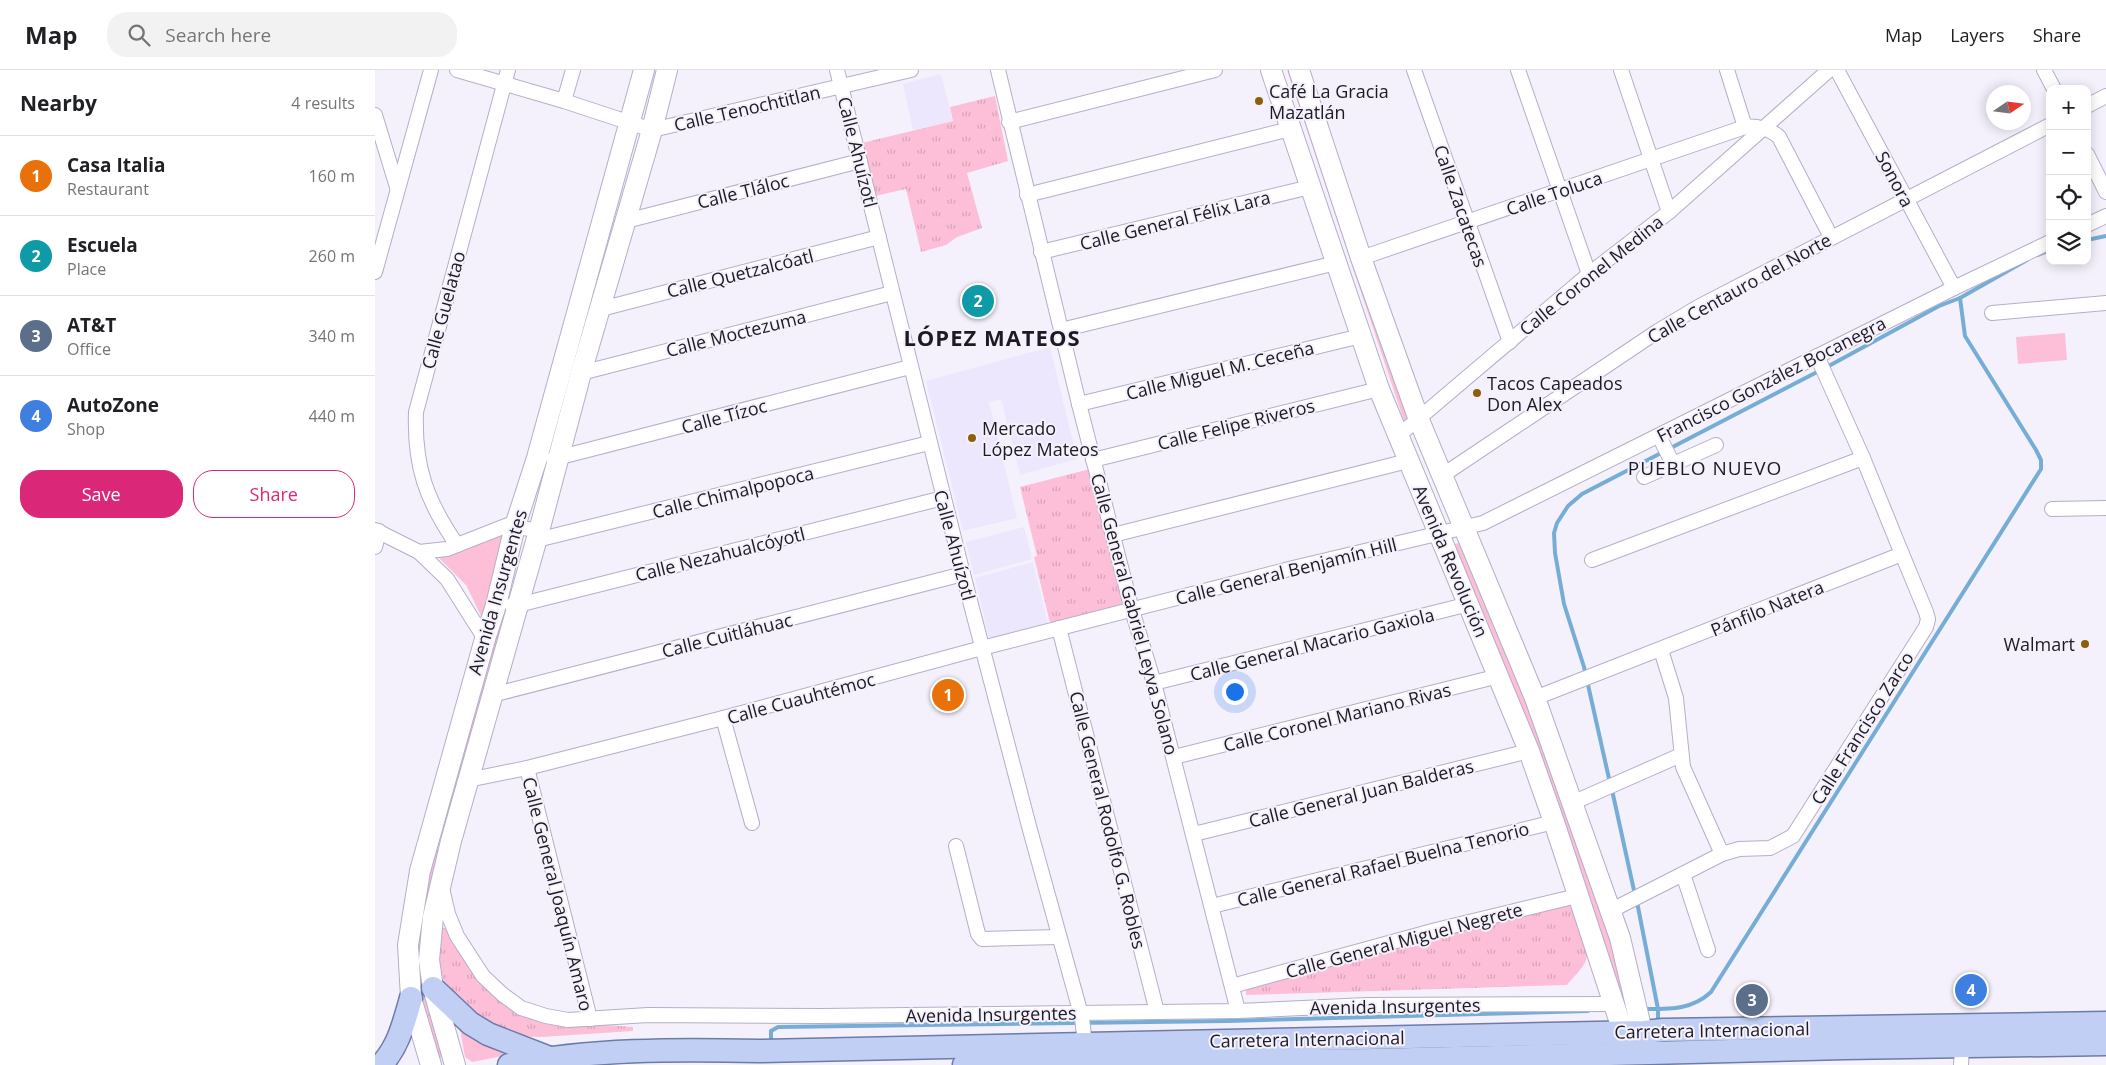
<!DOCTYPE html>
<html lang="en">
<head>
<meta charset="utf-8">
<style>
	:root { --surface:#fff; --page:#f2f2f2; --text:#202124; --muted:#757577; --line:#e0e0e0; --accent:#db2777 }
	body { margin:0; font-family:"Open Sans",sans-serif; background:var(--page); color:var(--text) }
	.controls { position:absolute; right:15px; top:15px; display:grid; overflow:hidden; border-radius:10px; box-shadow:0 2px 12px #0003 }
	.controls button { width:45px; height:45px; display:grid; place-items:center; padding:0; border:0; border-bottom:1px solid var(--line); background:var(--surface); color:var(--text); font:25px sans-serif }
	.compass { position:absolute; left:1611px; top:15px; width:45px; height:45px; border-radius:50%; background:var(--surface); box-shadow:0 2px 12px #0003; rotate:77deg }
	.you { position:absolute; left:859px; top:621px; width:18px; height:18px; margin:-12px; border:4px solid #fff; border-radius:50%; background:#1a73e8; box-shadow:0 0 0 8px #1a73e833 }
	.badge { display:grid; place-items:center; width:32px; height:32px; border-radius:50%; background:var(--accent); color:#fff; font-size:16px; font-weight:700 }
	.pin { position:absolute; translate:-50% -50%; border:2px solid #fff; box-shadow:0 1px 5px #0006 }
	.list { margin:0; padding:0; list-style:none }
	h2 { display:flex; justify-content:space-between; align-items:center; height:65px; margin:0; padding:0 20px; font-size:21px }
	h2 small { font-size:16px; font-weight:400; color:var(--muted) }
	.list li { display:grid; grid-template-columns:32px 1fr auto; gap:15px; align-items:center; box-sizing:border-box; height:80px; padding:0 20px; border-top:1px solid var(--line) }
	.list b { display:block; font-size:19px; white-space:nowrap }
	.list p { margin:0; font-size:16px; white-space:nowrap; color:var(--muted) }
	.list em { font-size:16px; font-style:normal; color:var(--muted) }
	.actions { display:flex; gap:10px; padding:15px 20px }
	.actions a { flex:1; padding:11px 0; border:1px solid var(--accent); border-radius:20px; text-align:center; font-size:18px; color:var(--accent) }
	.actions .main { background:var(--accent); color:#fff }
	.icon { flex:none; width:28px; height:28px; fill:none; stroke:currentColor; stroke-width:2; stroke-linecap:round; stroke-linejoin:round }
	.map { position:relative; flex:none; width:1731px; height:995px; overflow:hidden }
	header { display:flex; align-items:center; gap:30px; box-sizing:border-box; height:70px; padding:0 25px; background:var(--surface); border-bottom:1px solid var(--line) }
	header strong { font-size:24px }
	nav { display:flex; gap:28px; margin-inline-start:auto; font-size:18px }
	.search { width:350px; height:45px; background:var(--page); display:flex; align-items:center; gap:12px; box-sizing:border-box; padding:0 18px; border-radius:20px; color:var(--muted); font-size:19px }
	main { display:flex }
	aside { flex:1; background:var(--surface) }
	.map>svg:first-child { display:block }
</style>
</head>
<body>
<header>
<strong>Map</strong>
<div class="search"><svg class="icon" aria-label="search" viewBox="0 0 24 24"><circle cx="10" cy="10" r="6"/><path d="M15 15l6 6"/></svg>Search here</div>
<nav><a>Map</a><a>Layers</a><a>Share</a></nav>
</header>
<main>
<aside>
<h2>Nearby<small>4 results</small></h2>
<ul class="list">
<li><span class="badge" style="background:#e8710a">1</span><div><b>Casa Italia</b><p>Restaurant</p></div><em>160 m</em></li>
<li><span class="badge" style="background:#0f9aa8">2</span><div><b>Escuela</b><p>Place</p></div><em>260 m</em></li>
<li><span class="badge" style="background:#5c6f8a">3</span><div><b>AT&amp;T</b><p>Office</p></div><em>340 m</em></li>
<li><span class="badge" style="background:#3f7fe0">4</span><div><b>AutoZone</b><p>Shop</p></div><em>440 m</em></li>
</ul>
<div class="actions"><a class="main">Save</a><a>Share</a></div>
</aside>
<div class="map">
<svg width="1731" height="995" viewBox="0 0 1731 995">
	<defs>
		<pattern id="park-tufts" width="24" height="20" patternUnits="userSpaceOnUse" patternTransform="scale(1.25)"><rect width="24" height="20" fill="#fdbed8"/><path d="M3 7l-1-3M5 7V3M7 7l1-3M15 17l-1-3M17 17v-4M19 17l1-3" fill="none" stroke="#d8a3b9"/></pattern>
	</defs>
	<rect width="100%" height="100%" fill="#f4f1fc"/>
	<g fill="#ece7fc">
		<path d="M566 4 578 51 538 60 528 14Z"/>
		<path d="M675 277 702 389 645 405 626 329 614 332 642 448 588 461 551 311Z"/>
		<path d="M649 457 657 489 599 505 591 472Z"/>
		<path d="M658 492 674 558 615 573 600 508Z"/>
	</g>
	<g fill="#fdbed8">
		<path d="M912 0H922L1038 341 1031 353 1028 348Z"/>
		<path d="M1690 263 1692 290 1643 294 1641 267Z"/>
		<path d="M134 460 109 552 91 515 61 485Z"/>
		<path d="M1084 473H1088L1106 515 1215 797 1254 933 1250 935 1079 479 1080 474Z"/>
		<path d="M129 556 70 762 65 759 121 557Z"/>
		<path d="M84 953 138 984 97 992 90 987Z"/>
	</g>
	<g fill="url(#park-tufts)">
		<path d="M620 26 633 91 592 103 607 158 582 167 571 175 546 182 531 119 500 126 487 73 578 51 575 37Z"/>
		<path d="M719 398 755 539 676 557 659 487 662 486 645 417Z"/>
		<path d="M60 777 64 782 51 926 67 987 64 988 39 897V867Z"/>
		<path d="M1197 832C1202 848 1216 872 1211 890 1208 899 1198 907 1192 915L871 925V916Z"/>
		<path d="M63 857 75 859 109 911 176 951 258 957V961L166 967 140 966 110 956 71 917 64 896Z"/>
	</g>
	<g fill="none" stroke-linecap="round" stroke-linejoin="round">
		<g stroke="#76add7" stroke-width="4">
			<path d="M1712 170 1731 166"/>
			<path d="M1663 185 1675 180"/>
			<path d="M1450 298 1564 236 1585 228"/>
			<path d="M1235 713 1209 597 1189 534 1180 483 1179 463 1182 453 1193 436 1207 424 1444 301"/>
			<path d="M1237 720 1260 825"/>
			<path d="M1262 832 1283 939V953"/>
			<path d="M1270 939C1294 939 1317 940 1336 922L1666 399V390L1661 380 1590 266 1585 228 1652 190"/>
			<path d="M396 973V961L403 957 852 951 1213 941"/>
		</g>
		<g stroke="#b5aec8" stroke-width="16">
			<g id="street">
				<path d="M82 0 189 31 277 60 536 0"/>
				<path d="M462 0 588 504 655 760 707 948 710 974"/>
				<path d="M623 0 704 334 757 540 779 613 863 941"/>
				<path d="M1039 0 1135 272"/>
				<path d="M1143 0 1214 204"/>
				<path d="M1246 0 1294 142"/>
				<path d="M1352 0 1370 57C1381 55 1397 60 1404 67L1456 167"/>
				<path d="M1462 0 1579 218"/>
				<path d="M1669 0 1679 19"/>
				<path d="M189 31 198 0"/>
				<path d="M1712 36 1731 26"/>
				<path d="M0 45 22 117"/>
				<path d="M634 52 840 0"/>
				<path d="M1712 84 1731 122"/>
				<path d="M652 125 915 59"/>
				<path d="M251 151 485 91"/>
				<path d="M1712 155 1731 146"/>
				<path d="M666 182 935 117"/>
				<path d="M986 188 1370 57"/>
				<path d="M0 202 56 0"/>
				<path d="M226 239 504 167"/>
				<path d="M1617 243 1731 233"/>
				<path d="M686 260 961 193"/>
				<path d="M206 303 517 223"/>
				<path d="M704 334 986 266"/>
				<path d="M1023 366 1214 204 1294 142 1454 0"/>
				<path d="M1284 366 1298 394"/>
				<path d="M178 389 535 297"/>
				<path d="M718 390 1004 319"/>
				<path d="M1068 405 1283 261 1323 237 1675 55"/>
				<path d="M1269 407 1341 375"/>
				<path d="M1677 439 1731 438"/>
				<path d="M0 460 44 482"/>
				<path d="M738 465 1033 391"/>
				<path d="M82 475C51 430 39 396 41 342L133 0"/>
				<path d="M0 477 4 461"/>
				<path d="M1217 490 1488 388"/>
				<path d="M137 535H143L568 428"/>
				<path d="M684 558 782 942"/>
				<path d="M110 569 72 509 44 482 72 479 133 455 164 461 170 468 554 373"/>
				<path d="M1286 580 1301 628 1308 697 1347 784"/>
				<path d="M779 613 1094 534"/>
				<path d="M117 625 588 504"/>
				<path d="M1160 628 1527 484 1488 388 1442 286"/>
				<path d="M348 648 377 753"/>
				<path d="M799 687 1124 606"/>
				<path d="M152 698 215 949"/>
				<path d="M93 710 152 698 348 648 607 578 918 498 1108 453 1579 218 1675 172"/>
				<path d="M1197 733 1306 685"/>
				<path d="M819 764 1154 681"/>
				<path d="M581 776 603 864 607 869 684 867"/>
				<path d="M1308 804 1333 880"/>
				<path d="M67 818 73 844 82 866 108 906 127 924 146 938 171 946 193 950 273 945 446 946 863 941 992 935 1238 934"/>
				<path d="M837 836 1179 752"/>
				<path d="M1235 841 1347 784 1364 779 1395 778 1418 766 1551 557 1553 549 1551 542 1527 484"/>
				<path d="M857 916 1061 860 1202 826"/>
				<path d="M1586 995 1587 977"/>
			</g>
		</g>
		<g stroke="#b5aec8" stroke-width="22">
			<g id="secondary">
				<path d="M896 0 1004 319 1154 681 1179 752 1253 977"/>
				<path d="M924 0 986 188 1044 350 1160 628 1245 868 1271 978"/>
				<path d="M56 995 36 928 33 875 45 801 110 569 121 535 140 456 162 388 269 0"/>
				<path d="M80 995 58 918 54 890 58 847 76 771 164 461 206 303 277 60 292 0"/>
			</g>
		</g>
		<g stroke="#6d7ba7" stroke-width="25">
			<g id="primary">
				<path d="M58 918 95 953 113 964 172 987"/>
				<path d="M6 995C24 976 29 952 36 928"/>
				<path d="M134 995C215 979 301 979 384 981L1269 962 1288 960 1731 953"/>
				<path d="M589 995 1000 990 1469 978 1731 974"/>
			</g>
		</g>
		<use href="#street" stroke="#fff" stroke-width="14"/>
		<use href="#secondary" stroke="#fff" stroke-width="20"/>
		<use href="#primary" stroke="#c2cff5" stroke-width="22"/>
	</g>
	<g fill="#8e5f09" stroke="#f4f1fc" stroke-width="2">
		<circle cx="884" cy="31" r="5"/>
		<circle cx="1102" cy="323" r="5"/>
		<circle cx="597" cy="368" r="5"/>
		<circle cx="1710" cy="574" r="5"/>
	</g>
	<g text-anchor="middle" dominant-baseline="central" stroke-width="4" stroke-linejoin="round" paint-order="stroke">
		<g font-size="18" fill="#1c1a23" stroke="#f4f1fc" text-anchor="start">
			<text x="894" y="21">Café La Gracia<tspan x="894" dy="21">Mazatlán</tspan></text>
			<text x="1112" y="313">Tacos Capeados<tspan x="1112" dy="21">Don Alex</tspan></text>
			<text x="607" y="358">Mercado<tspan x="607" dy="21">López Mateos</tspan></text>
			<text x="1700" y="574" text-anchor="end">Walmart</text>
		</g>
		<g font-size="18" fill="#1c1a23" stroke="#f4f1fc">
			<text transform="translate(372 38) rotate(-13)">Calle Tenochtitlan</text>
			<text transform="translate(483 82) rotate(76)">Calle Ahuízotl</text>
			<text transform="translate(1520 109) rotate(62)">Sonora</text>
			<text transform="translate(368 121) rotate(-14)">Calle Tláloc</text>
			<text transform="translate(1179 123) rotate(-19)">Calle Toluca</text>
			<text transform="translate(1086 136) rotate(71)">Calle Zacatecas</text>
			<text transform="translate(800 150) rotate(-14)">Calle General Félix Lara</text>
			<text transform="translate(365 203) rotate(-14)">Calle Quetzalcóatl</text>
			<text transform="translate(1216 205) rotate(-39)">Calle Coronel Medina</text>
			<text transform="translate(1364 218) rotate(-29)">Calle Centauro del Norte</text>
			<text transform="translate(68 240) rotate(-75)">Calle Guelatao</text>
			<text transform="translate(361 263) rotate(-14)">Calle Moctezuma</text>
			<text transform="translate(845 300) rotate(-14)">Calle Miguel M. Ceceña</text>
			<text transform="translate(1396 309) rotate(-27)">Francisco González Bocanegra</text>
			<text transform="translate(349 346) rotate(-15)">Calle Tízoc</text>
			<text transform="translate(861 354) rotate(-14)">Calle Felipe Riveros</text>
			<text transform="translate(358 422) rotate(-14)">Calle Chimalpopoca</text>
			<text transform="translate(580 475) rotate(75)">Calle Ahuízotl</text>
			<text transform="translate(345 484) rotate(-14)">Calle Nezahualcóyotl</text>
			<text transform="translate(1076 491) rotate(67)">Avenida Revolución</text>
			<text transform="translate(911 501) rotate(-14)">Calle General Benjamín Hill</text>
			<text transform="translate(122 522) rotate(-74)">Avenida Insurgentes</text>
			<text transform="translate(1392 538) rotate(-22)">Pánfilo Natera</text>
			<text transform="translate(760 544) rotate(75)">Calle General Gabriel Leyva Solano</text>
			<text transform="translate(352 565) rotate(-14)">Calle Cuitláhuac</text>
			<text transform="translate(937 574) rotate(-14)">Calle General Macario Gaxiola</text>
			<text transform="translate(426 628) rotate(-15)">Calle Cuauhtémoc</text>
			<text transform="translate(962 647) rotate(-14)">Calle Coronel Mariano Rivas</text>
			<text transform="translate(1487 658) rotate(-58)">Calle Francisco Zarco</text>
			<text transform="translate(986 723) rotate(-14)">Calle General Juan Balderas</text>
			<text transform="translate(733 750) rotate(76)">Calle General Rodolfo G. Robles</text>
			<text transform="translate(1008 794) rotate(-14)">Calle General Rafael Buelna Tenorio</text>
			<text transform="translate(183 824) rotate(76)">Calle General Joaquín Amaro</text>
			<text transform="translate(1029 870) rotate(-15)">Calle General Miguel Negrete</text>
			<text transform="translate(1020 936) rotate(-1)">Avenida Insurgentes</text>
			<text transform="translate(616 944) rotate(-1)">Avenida Insurgentes</text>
			<text transform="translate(1337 960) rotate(-1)">Carretera Internacional</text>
			<text transform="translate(932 969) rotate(-1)">Carretera Internacional</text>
		</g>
		<g font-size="19" letter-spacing="1" fill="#1c1a23" stroke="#f4f1fc">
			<text x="1330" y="398">PUEBLO NUEVO</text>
		</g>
		<g font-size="22" font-weight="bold" letter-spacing="1" fill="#1c1a23" stroke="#f4f1fc">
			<text x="617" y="267">LÓPEZ MATEOS</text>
		</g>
	</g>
</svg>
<div class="controls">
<button>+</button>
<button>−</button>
<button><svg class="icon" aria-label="locate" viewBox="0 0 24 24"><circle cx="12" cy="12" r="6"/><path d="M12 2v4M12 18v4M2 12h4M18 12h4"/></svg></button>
<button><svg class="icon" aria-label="layers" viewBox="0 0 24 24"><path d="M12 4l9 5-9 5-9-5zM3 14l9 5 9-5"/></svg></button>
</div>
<svg class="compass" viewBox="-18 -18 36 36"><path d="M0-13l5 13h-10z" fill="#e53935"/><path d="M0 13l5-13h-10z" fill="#757577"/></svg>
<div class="you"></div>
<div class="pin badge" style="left:573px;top:625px;background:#e8710a">1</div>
<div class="pin badge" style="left:603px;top:231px;background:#0f9aa8">2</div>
<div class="pin badge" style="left:1377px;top:930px;background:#5c6f8a">3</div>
<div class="pin badge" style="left:1596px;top:920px;background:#3f7fe0">4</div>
</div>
</main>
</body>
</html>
